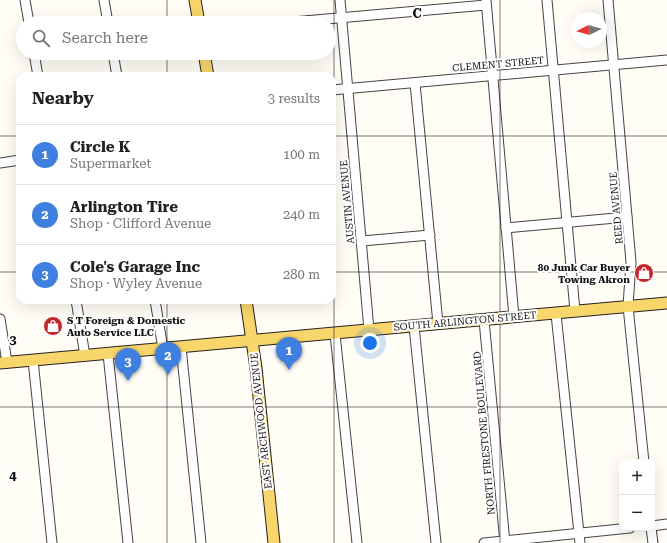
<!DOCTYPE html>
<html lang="en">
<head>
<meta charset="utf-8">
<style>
	:root { --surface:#fff; --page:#f2f2f2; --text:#222; --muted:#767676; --line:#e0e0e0; --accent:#0b8043 }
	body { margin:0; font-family:"Roboto Serif",serif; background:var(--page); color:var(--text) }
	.controls { position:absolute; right:12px; bottom:12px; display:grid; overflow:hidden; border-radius:8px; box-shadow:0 4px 16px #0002 }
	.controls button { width:36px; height:36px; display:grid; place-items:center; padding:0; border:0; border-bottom:1px solid var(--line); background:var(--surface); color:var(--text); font:20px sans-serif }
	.compass { position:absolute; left:571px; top:12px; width:36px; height:36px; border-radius:50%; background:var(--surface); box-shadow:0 4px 16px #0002; rotate:264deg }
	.you { position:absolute; left:370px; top:343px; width:14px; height:14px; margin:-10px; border:3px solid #fff; border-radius:50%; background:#1a73e8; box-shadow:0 0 0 6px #1a73e833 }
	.badge { display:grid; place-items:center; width:26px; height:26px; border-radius:50%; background:var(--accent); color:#fff; font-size:13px; font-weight:700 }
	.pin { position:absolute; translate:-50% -33px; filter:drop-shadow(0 1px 2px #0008) }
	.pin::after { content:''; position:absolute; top:21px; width:14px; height:12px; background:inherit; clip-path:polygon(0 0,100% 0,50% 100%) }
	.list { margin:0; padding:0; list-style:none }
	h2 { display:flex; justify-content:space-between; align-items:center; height:52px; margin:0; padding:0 16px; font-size:17px }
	h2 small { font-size:13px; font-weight:400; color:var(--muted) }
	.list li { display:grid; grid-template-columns:26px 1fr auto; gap:12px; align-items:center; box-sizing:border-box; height:60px; padding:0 16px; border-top:1px solid var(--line) }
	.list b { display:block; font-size:15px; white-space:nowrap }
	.list p { margin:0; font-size:13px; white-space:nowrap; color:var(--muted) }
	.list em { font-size:13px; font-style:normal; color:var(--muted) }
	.icon { flex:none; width:22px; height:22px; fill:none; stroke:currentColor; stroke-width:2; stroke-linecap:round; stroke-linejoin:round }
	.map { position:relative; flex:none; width:667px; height:543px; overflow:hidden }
	.search { position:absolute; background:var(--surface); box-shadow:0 4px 16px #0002; left:16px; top:16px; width:320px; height:44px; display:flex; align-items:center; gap:10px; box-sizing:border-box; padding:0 14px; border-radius:22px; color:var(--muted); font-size:15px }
	.panel { position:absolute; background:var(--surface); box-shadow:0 4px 16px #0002; left:16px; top:72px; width:320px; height:232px; border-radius:12px }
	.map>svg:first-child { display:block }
</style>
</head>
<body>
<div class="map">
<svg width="667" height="543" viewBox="0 0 667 543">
	<rect width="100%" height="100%" fill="#fffdf5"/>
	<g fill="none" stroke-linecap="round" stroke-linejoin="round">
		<g stroke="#444" stroke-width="11">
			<g id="minor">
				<path d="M25 0 29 23"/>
				<path d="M104 0 108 23"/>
				<path d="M340 0 369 330"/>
				<path d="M486 0 514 317"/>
				<path d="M547 0 575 311"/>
				<path d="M608 0 631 262 628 306 630 326 644 462"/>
				<path d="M281 23 486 5"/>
				<path d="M34 53 38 76"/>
				<path d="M113 53 117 76"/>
				<path d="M415 83 438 324"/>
				<path d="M332 90 667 60"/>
				<path d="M0 163 20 160"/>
				<path d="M506 228 627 217"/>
				<path d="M362 241 430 235"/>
				<path d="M76 300 85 356"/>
				<path d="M155 300 163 349"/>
				<path d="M556 314 580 543"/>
				<path d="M0 319 7 362"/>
				<path d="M484 320 505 543"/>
				<path d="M414 326 436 543"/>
				<path d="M335 334 357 543"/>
				<path d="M181 347 201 543"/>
				<path d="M108 354 128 543"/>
				<path d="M33 360 52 543"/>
				<path d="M652 526 667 524"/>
				<path d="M651 528 653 543"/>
				<path d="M484 543 630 528"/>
			</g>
		</g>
		<g stroke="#222" stroke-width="13">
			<g id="major">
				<path d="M195 0 199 23"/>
				<path d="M204 53 208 76"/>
				<path d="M246 300 256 368 274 543"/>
				<path d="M0 363 667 303"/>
			</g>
		</g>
		<use href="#minor" stroke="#fff" stroke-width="9"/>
		<use href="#major" stroke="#f9d66b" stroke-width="11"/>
	</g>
	<path fill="none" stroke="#111" stroke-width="1" stroke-opacity="0.55" d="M167 0V23M334 0V543M500 0V543M167 53V76M0 136H20M332 136H667M0 272H20M332 272H667M167 300V543M0 407H667"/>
	<defs>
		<g id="shop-disc" transform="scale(1)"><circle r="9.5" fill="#c4262e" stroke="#fff"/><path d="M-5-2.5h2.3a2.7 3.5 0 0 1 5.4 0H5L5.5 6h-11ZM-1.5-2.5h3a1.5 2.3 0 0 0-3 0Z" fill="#fff"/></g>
	</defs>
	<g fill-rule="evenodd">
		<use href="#shop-disc" x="644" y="273"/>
		<use href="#shop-disc" x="53" y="326"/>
	</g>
	<g text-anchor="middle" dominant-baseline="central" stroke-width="4" stroke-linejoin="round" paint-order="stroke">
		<g font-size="10" fill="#111" stroke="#fff">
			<text transform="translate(498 64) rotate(-5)">CLEMENT STREET</text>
			<text transform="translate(347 202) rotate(-95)">AUSTIN AVENUE</text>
			<text transform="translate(616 208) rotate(-95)">REED AVENUE</text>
			<text transform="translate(465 321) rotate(-5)">SOUTH ARLINGTON STREET</text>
			<text transform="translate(261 421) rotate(-96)">EAST ARCHWOOD AVENUE</text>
			<text transform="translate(484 433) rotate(-95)">NORTH FIRESTONE BOULEVARD</text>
		</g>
		<g font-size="10" font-weight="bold" fill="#111" stroke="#fff" text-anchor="end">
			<text x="630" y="267">80 Junk Car Buyer<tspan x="630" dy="12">Towing Akron</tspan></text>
			<text x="67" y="320" text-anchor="start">S T Foreign &amp; Domestic<tspan x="67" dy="12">Auto Service LLC</tspan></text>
		</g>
	</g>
	<g font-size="13" text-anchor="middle" font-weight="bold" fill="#111" stroke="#fff" stroke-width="4" stroke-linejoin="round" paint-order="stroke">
		<text x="417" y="18">C</text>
		<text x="13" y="344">3</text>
		<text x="13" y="480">4</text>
	</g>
</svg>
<div class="controls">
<button>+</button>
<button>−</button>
</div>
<svg class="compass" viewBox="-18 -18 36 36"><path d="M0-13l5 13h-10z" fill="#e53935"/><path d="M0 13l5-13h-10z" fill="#767676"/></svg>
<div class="you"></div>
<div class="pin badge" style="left:289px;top:370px;background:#3f7fe0">1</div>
<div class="pin badge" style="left:168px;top:375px;background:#3f7fe0">2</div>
<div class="pin badge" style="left:128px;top:381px;background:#3f7fe0">3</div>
<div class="search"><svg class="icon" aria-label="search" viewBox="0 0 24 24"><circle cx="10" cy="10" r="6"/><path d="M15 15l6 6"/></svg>Search here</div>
<section class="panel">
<h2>Nearby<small>3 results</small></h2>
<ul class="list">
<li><span class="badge" style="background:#3f7fe0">1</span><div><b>Circle K</b><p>Supermarket</p></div><em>100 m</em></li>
<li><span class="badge" style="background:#3f7fe0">2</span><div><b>Arlington Tire</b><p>Shop · Clifford Avenue</p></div><em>240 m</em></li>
<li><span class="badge" style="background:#3f7fe0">3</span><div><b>Cole's Garage Inc</b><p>Shop · Wyley Avenue</p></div><em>280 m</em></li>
</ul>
</section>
</div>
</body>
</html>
